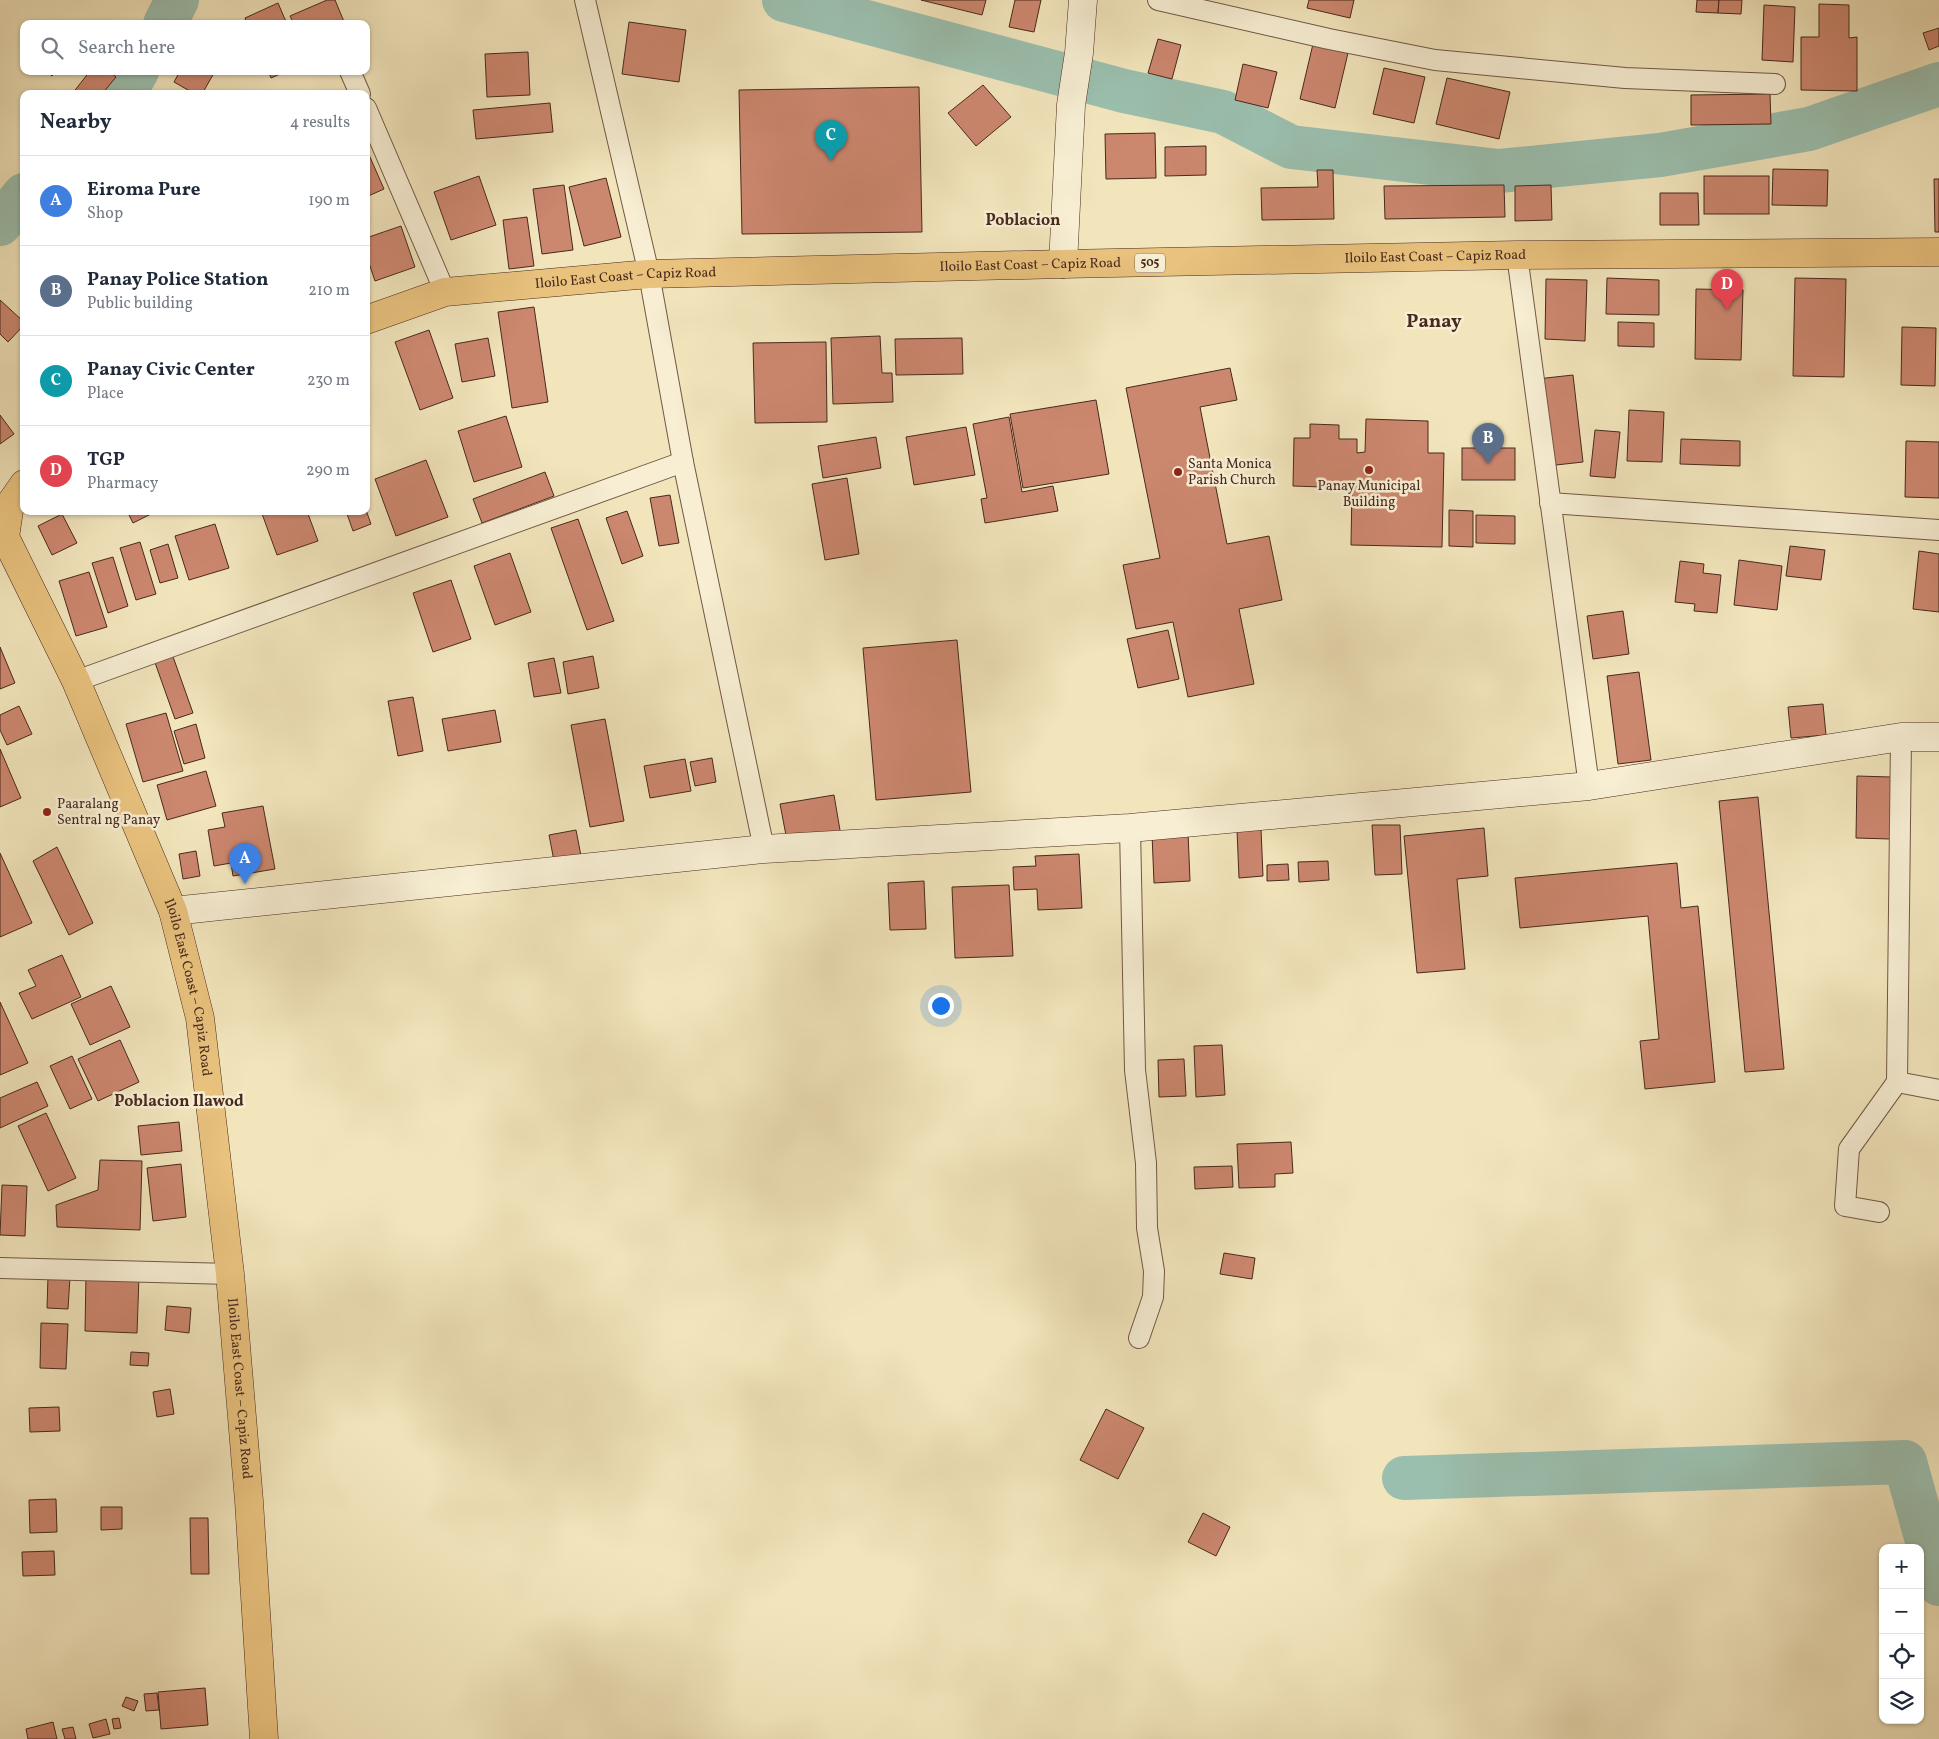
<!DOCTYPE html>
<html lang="en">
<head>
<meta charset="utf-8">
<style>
	:root { --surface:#fff; --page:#f2f2f3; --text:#1f2937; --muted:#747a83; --line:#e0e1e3; --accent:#db2777 }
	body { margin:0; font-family:Vollkorn,serif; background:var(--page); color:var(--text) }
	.controls { position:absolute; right:15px; bottom:15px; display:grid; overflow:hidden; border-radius:10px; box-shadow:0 1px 4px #0004 }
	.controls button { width:45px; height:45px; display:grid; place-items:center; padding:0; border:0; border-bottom:1px solid var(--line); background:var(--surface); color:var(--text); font:25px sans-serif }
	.you { position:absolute; left:940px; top:1005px; width:18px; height:18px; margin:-12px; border:4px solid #fff; border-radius:50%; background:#1a73e8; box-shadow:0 0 0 8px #1a73e833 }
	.badge { display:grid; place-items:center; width:32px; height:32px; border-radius:50%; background:var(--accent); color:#fff; font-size:16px; font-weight:700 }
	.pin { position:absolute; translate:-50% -41px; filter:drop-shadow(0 1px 2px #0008) }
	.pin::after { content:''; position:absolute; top:26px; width:18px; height:15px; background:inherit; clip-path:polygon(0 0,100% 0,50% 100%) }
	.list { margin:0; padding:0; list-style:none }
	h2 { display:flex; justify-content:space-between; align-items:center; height:65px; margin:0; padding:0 20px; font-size:21px }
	h2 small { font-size:16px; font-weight:400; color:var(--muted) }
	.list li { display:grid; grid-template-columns:32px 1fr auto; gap:15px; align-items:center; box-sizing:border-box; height:90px; padding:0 20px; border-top:1px solid var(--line) }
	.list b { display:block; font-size:19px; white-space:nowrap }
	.list p { margin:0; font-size:16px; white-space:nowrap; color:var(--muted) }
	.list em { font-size:16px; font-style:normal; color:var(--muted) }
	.icon { flex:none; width:28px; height:28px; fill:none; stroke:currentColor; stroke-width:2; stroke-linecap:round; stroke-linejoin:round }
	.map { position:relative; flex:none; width:1939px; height:1739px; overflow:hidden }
	.search { position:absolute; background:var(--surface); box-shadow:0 1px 4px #0004; left:20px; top:20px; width:350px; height:55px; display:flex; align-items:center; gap:12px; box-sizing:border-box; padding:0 18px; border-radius:10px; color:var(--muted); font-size:19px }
	.panel { position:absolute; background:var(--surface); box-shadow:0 1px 4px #0004; left:20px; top:90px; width:350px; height:425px; border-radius:10px }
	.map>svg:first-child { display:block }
</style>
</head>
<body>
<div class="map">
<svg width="1939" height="1739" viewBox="0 0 1939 1739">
	<rect width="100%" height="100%" fill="#f2e5bc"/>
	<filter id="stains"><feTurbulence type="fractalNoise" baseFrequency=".004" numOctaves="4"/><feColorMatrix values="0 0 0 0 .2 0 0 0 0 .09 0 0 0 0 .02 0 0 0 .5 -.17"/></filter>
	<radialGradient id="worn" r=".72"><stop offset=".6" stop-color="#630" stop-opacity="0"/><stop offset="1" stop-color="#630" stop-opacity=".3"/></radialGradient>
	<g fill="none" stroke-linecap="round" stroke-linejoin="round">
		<g stroke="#9bbfae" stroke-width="44">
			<path d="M784 0 1124 91 1223 112 1291 147 1499 171 1660 155 1809 129 1939 84"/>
			<path d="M165 24 177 0"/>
			<path d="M124 94 137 71"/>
			<path d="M0 224 24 195"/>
			<path d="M1404 1478 1905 1462 1939 1584"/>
		</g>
	</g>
	<g fill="#cc876f" stroke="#48291d">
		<path d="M327 0H335L345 24H294L290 16Z"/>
		<path d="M921 0H986L982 15Z"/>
		<path d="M1015 0H1041L1034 32 1009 27Z"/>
		<path d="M1309 0H1354L1350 18 1307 8Z"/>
		<path d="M1697 0H1719L1718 13 1696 12Z"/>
		<path d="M1719 0H1742L1741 14 1718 13Z"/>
		<path d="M278 3 287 24H247L245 18Z"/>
		<path d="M1819 4 1849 5V38L1857 37V91L1801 90V37H1819Z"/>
		<path d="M1764 5 1795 7 1793 62 1762 60Z"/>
		<path d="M629 22 686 30 679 82 622 74Z"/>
		<path d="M1939 28V46L1929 50 1923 33Z"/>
		<path d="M1158 39 1181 45 1172 79 1148 73Z"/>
		<path d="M1313 44 1348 53 1335 108 1300 99Z"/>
		<path d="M528 52 530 95 487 97 485 54Z"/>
		<path d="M1243 64 1277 72 1268 108 1235 100Z"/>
		<path d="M1384 68 1425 77 1414 123 1373 114Z"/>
		<path d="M46 71H56L52 76Z"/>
		<path d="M90 71H109L116 77 102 94H72Z"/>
		<path d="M180 71H211L214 73 202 94H195L174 82Z"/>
		<path d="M268 71H287L271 78Z"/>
		<path d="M1447 78 1510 92 1499 139 1436 124Z"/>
		<path d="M983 85 1011 117 976 146 948 113Z"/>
		<path d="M919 87 922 232 742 234 739 90Z"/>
		<path d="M1770 94 1771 124 1691 125V95Z"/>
		<path d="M550 103 553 132 476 139 473 110Z"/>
		<path d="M1155 133 1156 178 1106 179 1105 134Z"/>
		<path d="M1206 146V175L1165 176V147Z"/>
		<path d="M366 148 384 189 366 197Z"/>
		<path d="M1773 169 1828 170 1827 206 1772 205Z"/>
		<path d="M1317 170H1333L1334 219 1262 220 1261 188 1318 187Z"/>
		<path d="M479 176 496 225 451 240 434 192Z"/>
		<rect x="1704" y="176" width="65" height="38"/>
		<path d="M606 178 621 237 584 246 569 187Z"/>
		<path d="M1934 179H1939V232H1935Z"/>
		<path d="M564 185 573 250 542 254 533 189Z"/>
		<path d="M1504 185 1505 217 1385 219 1384 186Z"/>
		<path d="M1551 185 1552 220 1515 221V186Z"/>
		<path d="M1660 193H1698L1699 225H1660Z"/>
		<path d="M527 217 534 266 509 269 503 220Z"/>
		<path d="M401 226 415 267 375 281 366 254V238Z"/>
		<path d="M1607 278 1659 280V315L1606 314Z"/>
		<path d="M1795 278 1846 279 1844 377 1793 376Z"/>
		<path d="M1546 279 1587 280 1585 341 1545 339Z"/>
		<path d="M1696 289 1743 290 1741 360 1695 359Z"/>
		<path d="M0 300 24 322V325L8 342 0 334Z"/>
		<path d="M534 307 548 402 512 408 498 312Z"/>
		<path d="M1618 322 1654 323V347L1618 346Z"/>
		<path d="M1902 327 1936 328 1935 386 1901 385Z"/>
		<path d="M429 330 453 398 420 410 395 342Z"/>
		<path d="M880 336 882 373H892L893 402 833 404 831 338Z"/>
		<path d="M488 338 495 376 462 382 455 344Z"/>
		<path d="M962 338 963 374 896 375 895 339Z"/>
		<path d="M826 342 827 422 755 423 753 343Z"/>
		<path d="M1230 368 1237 400 1200 407 1227 544 1269 536 1282 600 1239 609 1254 684 1188 697 1173 622 1136 629 1123 565 1160 558 1126 388Z"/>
		<path d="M1573 375 1583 462 1547 466 1537 379Z"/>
		<path d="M1096 400 1109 474 1023 488 1010 414Z"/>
		<path d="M1629 410 1664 412 1662 462 1627 461Z"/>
		<path d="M0 415 14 434 0 444Z"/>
		<path d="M506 416 522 467 474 482 458 431Z"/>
		<path d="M1009 417 1022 492 1053 486 1058 511 985 523 981 499 987 498 973 424Z"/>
		<path d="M1366 419 1428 421V453H1444L1442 547 1351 545 1352 488 1293 486 1294 438H1310V424L1339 425V439H1357V453L1365 452Z"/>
		<path d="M966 427 975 475 914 485 906 437Z"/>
		<path d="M1595 430 1620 432 1615 478 1590 476Z"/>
		<path d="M876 437 881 468 823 478 818 446Z"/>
		<path d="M1681 439 1740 441V466L1680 464Z"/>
		<path d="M1906 441 1939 442V498L1905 497Z"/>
		<rect x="1462" y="448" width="53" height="32"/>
		<path d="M426 460 448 517 396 536 375 479Z"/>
		<path d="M545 472 554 496 482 523 473 499Z"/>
		<path d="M847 478 859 554 825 560 812 484Z"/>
		<path d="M670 495 679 543 659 546 650 498Z"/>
		<path d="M366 510 371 524 353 531 346 511Z"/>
		<path d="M1449 510 1473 511V547L1449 546Z"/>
		<path d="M127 511H155V512L133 523Z"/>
		<path d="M261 511H307L318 541 277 555Z"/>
		<path d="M627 511 643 556 622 564 606 518Z"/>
		<path d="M62 514 77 543 52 555 38 526Z"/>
		<path d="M1476 515 1515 516V544L1476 543Z"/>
		<path d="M578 519 614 621 587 630 551 528Z"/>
		<path d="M215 524 229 568 189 580 175 536Z"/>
		<path d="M140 542 156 594 136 600 120 548Z"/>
		<path d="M168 544 178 578 160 583 150 550Z"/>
		<path d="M1790 546 1825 550 1821 580 1786 576Z"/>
		<path d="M1919 551 1939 554V612L1913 609Z"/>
		<path d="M510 553 531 612 495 625 474 566Z"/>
		<path d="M113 557 128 606 108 613 92 563Z"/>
		<path d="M1739 560 1782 566 1777 610 1734 605Z"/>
		<path d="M1680 561 1704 564 1703 573 1721 575 1717 613 1694 611 1695 604 1675 602Z"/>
		<path d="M89 572 107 627 76 636 59 581Z"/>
		<path d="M451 580 471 639 433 652 413 593Z"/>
		<path d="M1623 611 1629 654 1593 659 1587 616Z"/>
		<path d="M1168 630 1179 679 1138 688 1127 639Z"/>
		<path d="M957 640 971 792 876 800 863 648Z"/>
		<path d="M0 647 15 683 0 689Z"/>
		<path d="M171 651 193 713 175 719 153 657Z"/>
		<path d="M593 656 599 688 568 694 563 662Z"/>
		<path d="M554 658 561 693 534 697 528 663Z"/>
		<path d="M1639 672 1651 760 1618 764 1607 676Z"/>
		<path d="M413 697 423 751 398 756 388 701Z"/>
		<path d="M1823 704 1826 735 1791 738 1788 707Z"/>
		<path d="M19 706 32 734 7 745 0 730V715Z"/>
		<path d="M495 710 501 742 448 751 442 719Z"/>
		<path d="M166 713 183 771 143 782 126 724Z"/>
		<path d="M605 719 624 821 590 827 571 725Z"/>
		<path d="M196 724 205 758 184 764 174 731Z"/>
		<path d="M0 749 21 798 0 807Z"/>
		<path d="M712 758 716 782 695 786 690 762Z"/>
		<path d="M685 759 691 791 650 798 644 766Z"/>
		<path d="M206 771 216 806 167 820 157 785Z"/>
		<path d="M1857 776 1891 777 1890 839 1856 838Z"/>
		<path d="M834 795 842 842 789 851 780 804Z"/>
		<path d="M1758 797 1784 1069 1745 1072 1719 801Z"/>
		<path d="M263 806 275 869 233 876 231 863 214 866 208 830 225 827 222 813Z"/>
		<path d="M1372 825H1400L1402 874 1375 875Z"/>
		<path d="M1484 828 1488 876 1457 879 1465 969 1417 973 1404 836Z"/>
		<path d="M1261 829 1263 876 1239 878 1237 830Z"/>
		<path d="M576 830 582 861 555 866 549 835Z"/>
		<path d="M1188 832 1190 881 1154 883 1152 834Z"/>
		<path d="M57 847 93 923 69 935 33 861Z"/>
		<path d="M196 851 200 876 183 879 179 854Z"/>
		<path d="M0 853 32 923 0 937Z"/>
		<path d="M1079 854 1082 908 1038 910 1037 889 1014 890 1013 867 1036 866 1035 856Z"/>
		<path d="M1328 861 1329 880 1299 882 1298 862Z"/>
		<path d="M1677 863 1681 908 1698 906 1715 1082 1645 1089 1640 1041 1659 1039 1648 916 1520 928 1515 878Z"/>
		<path d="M1288 864 1289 880 1267 881V865Z"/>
		<path d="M924 881 926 929 890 930 888 883Z"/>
		<path d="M1009 885 1013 956 955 958 952 887Z"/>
		<path d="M62 955 81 997 32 1019 19 993 36 986 28 970Z"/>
		<path d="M111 986 130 1027 90 1045 71 1004Z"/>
		<path d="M0 1002 28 1063 0 1075Z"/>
		<path d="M120 1040 139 1082 98 1101 78 1059Z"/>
		<path d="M1222 1045 1225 1095 1196 1097 1194 1046Z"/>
		<path d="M72 1056 92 1099 70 1109 50 1066Z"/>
		<path d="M1184 1059 1186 1096 1159 1097 1158 1060Z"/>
		<path d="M37 1082 48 1106 0 1128V1098Z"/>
		<path d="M46 1113 76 1178 48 1191 18 1126Z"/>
		<path d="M179 1122 182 1151 141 1155 138 1126Z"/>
		<path d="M1291 1142 1293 1173 1275 1174V1187L1239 1188 1237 1144Z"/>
		<path d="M100 1160 142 1161 140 1230 57 1227 56 1205 98 1190Z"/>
		<path d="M181 1164 186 1217 153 1221 147 1168Z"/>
		<path d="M1232 1166 1233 1187 1195 1189 1194 1167Z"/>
		<path d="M2 1185 27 1186 25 1236 0 1235Z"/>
		<path d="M1224 1253 1255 1258 1252 1279 1220 1274Z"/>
		<path d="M86 1275 139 1276 137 1333 85 1331Z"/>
		<path d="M48 1276 70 1277 68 1309 47 1308Z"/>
		<path d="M167 1306 191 1308 189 1333 165 1330Z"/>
		<path d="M41 1323 68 1324 66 1369 40 1368Z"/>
		<path d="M131 1352 149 1353 148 1366 130 1365Z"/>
		<path d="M170 1389 174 1414 157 1417 153 1392Z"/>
		<path d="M59 1407 60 1431 30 1432 29 1408Z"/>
		<path d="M1106 1409 1144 1428 1118 1479 1080 1460Z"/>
		<path d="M56 1499 57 1532 30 1533 29 1500Z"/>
		<path d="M101 1507H122V1529L101 1530Z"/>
		<path d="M1203 1513 1230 1527 1216 1556 1188 1542Z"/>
		<path d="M190 1518H208L209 1574H191Z"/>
		<path d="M54 1551 55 1575 23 1576 22 1552Z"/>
		<path d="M205 1688 208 1725 161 1729 158 1692Z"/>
		<path d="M157 1693 159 1710 146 1711 144 1694Z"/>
		<path d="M126 1697 138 1701 134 1711 122 1706Z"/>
		<path d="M119 1718 121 1728 114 1729 112 1719Z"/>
		<path d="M106 1719 110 1734 93 1738 89 1724Z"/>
		<path d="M53 1722 57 1739H28L26 1729Z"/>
		<path d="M73 1727 76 1739H65L62 1729Z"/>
	</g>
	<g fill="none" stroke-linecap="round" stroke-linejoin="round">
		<g stroke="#725845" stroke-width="22">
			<g id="street">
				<path d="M585 0 649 274 683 462 764 849"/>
				<path d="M1158 0 1329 39 1435 60 1625 78 1775 84"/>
				<path d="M350 71 360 94"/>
				<path d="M366 108 445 292"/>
				<path d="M1517 255 1589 786"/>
				<path d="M1550 503 1939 530"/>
				<path d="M76 681 683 462"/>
				<path d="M1130 828 1135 1070 1146 1163 1147 1228 1154 1271 1153 1297 1139 1338"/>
				<path d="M1897 1082 1939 1090"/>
				<path d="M1879 1212 1845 1206 1849 1149 1897 1082 1901 737"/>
				<path d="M0 1268 230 1274"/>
			</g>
		</g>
		<g stroke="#48291d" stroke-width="29">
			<g id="secondary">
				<path d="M1063 264 1071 105 1079 53 1083 0"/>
				<path d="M173 911 764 849 1130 828 1589 786 1901 737H1939"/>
			</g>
		</g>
		<g stroke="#48291d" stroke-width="29">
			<g id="primary">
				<path id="s1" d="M366 320 445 292 649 274 1063 264 1517 255 1939 252"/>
				<path id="s2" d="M24 484 10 504 5 537 76 681 173 911 200 1018 230 1274 249 1501 264 1739"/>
			</g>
		</g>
		<use href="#street" stroke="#f7eed3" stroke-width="20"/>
		<use href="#secondary" stroke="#f7eed3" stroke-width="28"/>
		<use href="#primary" stroke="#e9c27e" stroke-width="28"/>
	</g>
	<g fill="#8f2418" stroke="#f7eed3" stroke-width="2">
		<circle cx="1369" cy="470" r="5"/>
		<circle cx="1178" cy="472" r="5"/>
		<circle cx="47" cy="812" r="5"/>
	</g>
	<g text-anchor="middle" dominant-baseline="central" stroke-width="5" stroke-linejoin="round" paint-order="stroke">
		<rect fill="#f7eed3" stroke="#7c6454" stroke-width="1" x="1135" y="253.5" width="30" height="19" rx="4"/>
		<g font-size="12" font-weight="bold" fill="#48291d">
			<text x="1150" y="263">505</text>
		</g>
		<g font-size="14" fill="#48291d" stroke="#f7eed3">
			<text stroke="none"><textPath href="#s1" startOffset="1075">Iloilo East Coast – Capiz Road</textPath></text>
			<text stroke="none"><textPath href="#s1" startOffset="670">Iloilo East Coast – Capiz Road</textPath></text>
			<text stroke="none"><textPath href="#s1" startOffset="265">Iloilo East Coast – Capiz Road</textPath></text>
			<text stroke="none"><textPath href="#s2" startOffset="546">Iloilo East Coast – Capiz Road</textPath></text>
			<text stroke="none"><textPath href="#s2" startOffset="951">Iloilo East Coast – Capiz Road</textPath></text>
		</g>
		<g font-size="14" fill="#48291d" stroke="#f7eed3" text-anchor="start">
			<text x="1188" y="464">Santa Monica<tspan x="1188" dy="16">Parish Church</tspan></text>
			<text x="1369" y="486" text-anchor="middle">Panay Municipal<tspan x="1369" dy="16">Building</tspan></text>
			<text x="57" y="804">Paaralang<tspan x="57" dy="16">Sentral ng Panay</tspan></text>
		</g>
		<g font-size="16" font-weight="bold" fill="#48291d" stroke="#f7eed3">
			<text x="1023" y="221">Poblacion</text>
			<text x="179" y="1102">Poblacion Ilawod</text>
		</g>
		<g font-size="19" font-weight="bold" fill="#48291d" stroke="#f7eed3">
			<text x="1434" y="322">Panay</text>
		</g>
	</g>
	<rect width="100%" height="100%" filter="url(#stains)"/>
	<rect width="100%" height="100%" fill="url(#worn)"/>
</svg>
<div class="controls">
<button>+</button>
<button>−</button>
<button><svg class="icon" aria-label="locate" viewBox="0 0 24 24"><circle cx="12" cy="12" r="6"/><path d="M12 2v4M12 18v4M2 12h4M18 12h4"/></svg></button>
<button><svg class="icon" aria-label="layers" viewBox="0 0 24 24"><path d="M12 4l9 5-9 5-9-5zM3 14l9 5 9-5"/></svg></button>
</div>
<div class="you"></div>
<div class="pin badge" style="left:245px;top:884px;background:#3f7fe0">A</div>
<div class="pin badge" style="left:1488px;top:464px;background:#5c6f8a">B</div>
<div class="pin badge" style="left:831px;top:161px;background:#0f9aa8">C</div>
<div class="pin badge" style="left:1727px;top:310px;background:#e0444e">D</div>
<div class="search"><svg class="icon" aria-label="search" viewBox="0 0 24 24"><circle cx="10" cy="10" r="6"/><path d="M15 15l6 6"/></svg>Search here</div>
<section class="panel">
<h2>Nearby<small>4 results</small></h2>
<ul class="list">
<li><span class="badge" style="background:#3f7fe0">A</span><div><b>Eiroma Pure</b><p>Shop</p></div><em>190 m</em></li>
<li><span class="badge" style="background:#5c6f8a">B</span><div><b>Panay Police Station</b><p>Public building</p></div><em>210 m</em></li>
<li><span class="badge" style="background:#0f9aa8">C</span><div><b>Panay Civic Center</b><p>Place</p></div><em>230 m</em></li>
<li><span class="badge" style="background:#e0444e">D</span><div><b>TGP</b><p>Pharmacy</p></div><em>290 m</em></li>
</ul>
</section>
</div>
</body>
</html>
